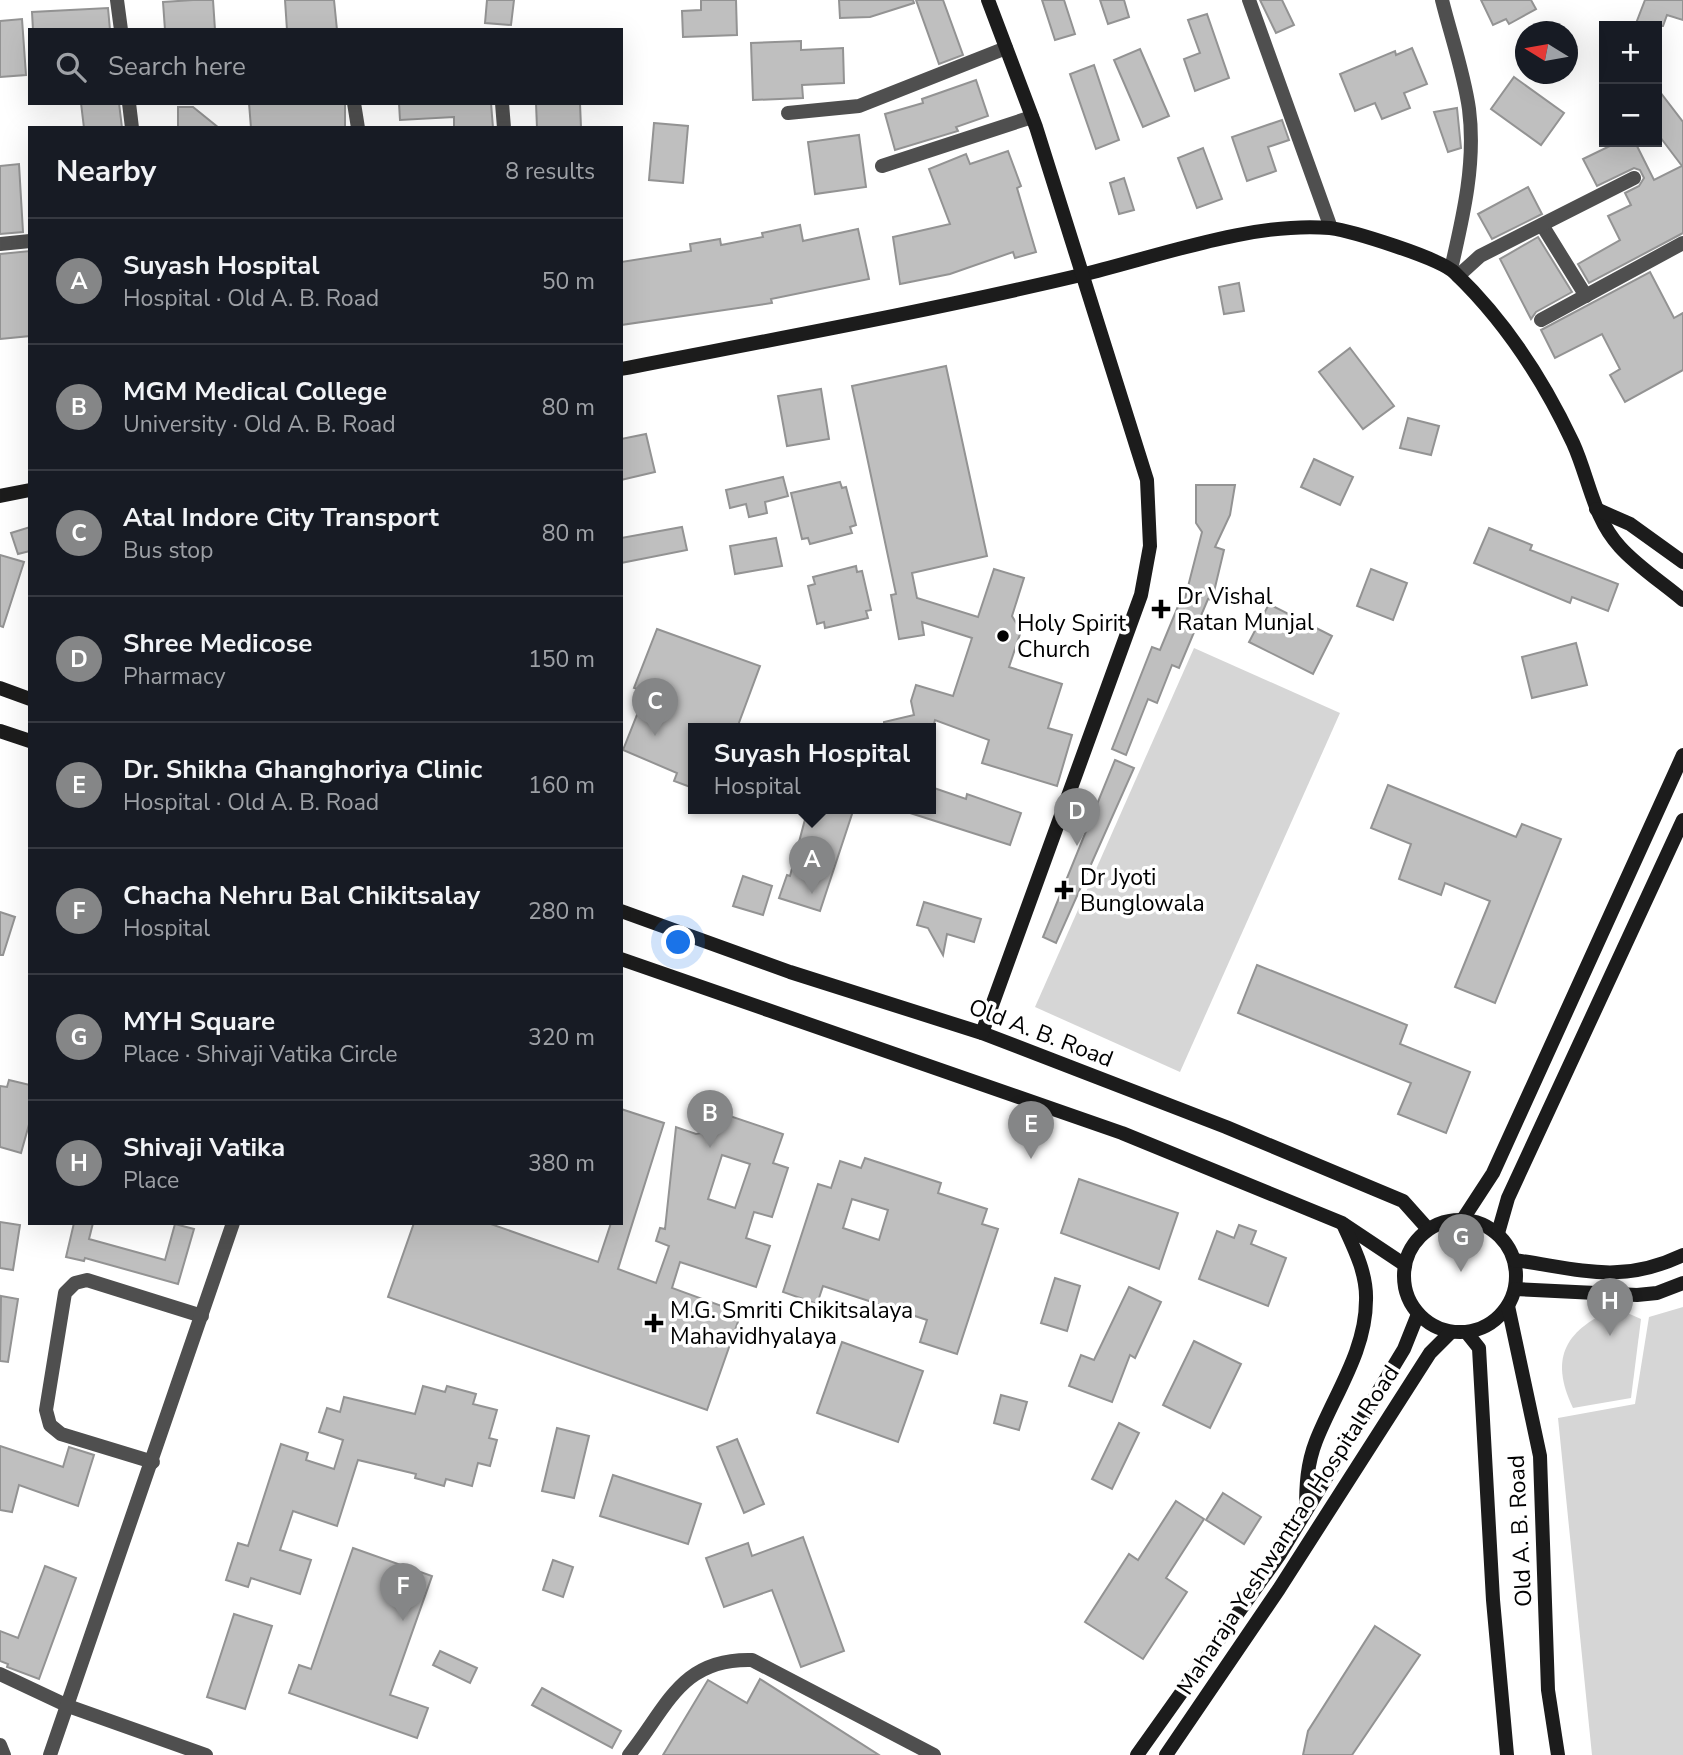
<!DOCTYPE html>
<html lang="en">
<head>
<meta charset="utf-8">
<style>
	:root { --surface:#171b24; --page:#242831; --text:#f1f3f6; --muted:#9ea1a6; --line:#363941; --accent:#858687 }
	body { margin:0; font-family:"Nunito Sans",sans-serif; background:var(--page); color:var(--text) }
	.controls { position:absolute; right:21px; top:21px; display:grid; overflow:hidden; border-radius:0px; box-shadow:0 7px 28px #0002 }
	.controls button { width:63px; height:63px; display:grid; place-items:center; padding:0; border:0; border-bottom:2px solid var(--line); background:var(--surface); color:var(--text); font:35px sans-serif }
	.compass { position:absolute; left:1515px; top:21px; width:63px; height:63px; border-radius:50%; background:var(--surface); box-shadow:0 7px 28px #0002; rotate:281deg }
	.you { position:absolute; left:679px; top:943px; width:24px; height:24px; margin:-18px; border:5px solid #fff; border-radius:50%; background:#1a73e8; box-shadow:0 0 0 10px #1a73e833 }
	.badge { display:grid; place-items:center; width:46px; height:46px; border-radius:50%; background:var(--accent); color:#fff; font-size:23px; font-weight:700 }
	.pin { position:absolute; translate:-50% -58px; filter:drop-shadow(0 2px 4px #0008) }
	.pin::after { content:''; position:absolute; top:37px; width:24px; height:21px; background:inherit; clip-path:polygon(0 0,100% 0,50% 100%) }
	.popup { position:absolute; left:688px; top:723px; width:248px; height:91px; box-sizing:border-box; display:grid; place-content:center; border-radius:0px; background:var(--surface); filter:drop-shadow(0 2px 5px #0005); font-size:23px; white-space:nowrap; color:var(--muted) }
	.popup b { font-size:26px; color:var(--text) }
	.popup::after { content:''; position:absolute; left:50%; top:100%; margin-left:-14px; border:14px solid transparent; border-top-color:var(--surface) }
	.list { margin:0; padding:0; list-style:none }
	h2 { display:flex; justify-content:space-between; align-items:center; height:91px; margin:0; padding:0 28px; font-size:30px }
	h2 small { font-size:23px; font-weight:400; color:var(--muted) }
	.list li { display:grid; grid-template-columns:46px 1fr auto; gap:21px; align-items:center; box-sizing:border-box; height:126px; padding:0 28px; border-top:2px solid var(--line) }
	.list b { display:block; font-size:26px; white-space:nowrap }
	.list p { margin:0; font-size:23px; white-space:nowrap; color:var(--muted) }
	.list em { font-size:23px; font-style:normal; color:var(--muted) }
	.icon { flex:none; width:38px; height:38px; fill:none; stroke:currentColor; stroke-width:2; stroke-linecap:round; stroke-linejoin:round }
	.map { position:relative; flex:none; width:1683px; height:1755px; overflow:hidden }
	.search { position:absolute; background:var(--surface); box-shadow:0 7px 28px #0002; left:28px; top:28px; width:595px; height:77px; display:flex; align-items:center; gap:18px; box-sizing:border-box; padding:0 24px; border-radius:0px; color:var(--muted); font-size:26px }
	.panel { position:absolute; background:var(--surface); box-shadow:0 7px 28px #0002; left:28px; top:126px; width:595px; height:1099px; border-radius:0px }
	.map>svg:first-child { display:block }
</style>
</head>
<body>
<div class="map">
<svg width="1683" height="1755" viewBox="0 0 1683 1755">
	<rect width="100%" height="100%" fill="#fff"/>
	<g fill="#d6d6d6">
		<path d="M1194 648 1340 713 1180 1072 1035 1007Z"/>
		<path d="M1683 1307V1755H1592L1558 1418 1635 1404 1649 1317Z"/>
		<path d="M1616 1308 1641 1319 1631 1398 1573 1408C1548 1356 1567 1329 1616 1308Z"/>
	</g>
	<g fill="#bfbfbf" stroke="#939393" stroke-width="2" fill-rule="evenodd">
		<path d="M193 0H213L215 30H165L163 2Z"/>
		<path d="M285 0H334L337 30H287Z"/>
		<path d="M487 0H514L511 25 485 23Z"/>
		<path d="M701 0H736L737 35 683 37 682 11 701 10Z"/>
		<path d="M839 0H913L914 3 870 17 840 18Z"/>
		<path d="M916 0H943L963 55 939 64Z"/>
		<path d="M1042 0H1064L1075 34 1055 40Z"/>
		<path d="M1100 0H1124L1129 17 1108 24Z"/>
		<path d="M1260 0H1282L1294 25 1276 33Z"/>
		<path d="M1481 0H1531L1536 9 1509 24 1506 19 1493 25Z"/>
		<path d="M1645 0H1683V20L1667 15 1663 26H1635Z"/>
		<path d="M108 8 110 30H33L32 12Z"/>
		<path d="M1207 14 1229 78 1195 91 1184 59 1200 53 1188 20Z"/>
		<path d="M22 19 26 75 0 77V21Z"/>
		<path d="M801 41V50L843 48 844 83 802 85 803 98 753 100 751 43Z"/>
		<path d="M1412 48 1427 84 1404 93 1410 108 1382 119 1375 103 1355 111 1340 74 1395 51 1396 55Z"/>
		<path d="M1140 49 1169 116 1143 127 1114 60Z"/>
		<path d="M1094 65 1119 140 1096 149 1070 74Z"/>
		<path d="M1514 77 1564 113 1541 145 1491 109Z"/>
		<path d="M976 80 988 116 956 127 958 131 895 150 885 114 923 103 922 99Z"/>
		<path d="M1657 88 1683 122V233L1589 283 1578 264 1620 240 1608 216 1631 205 1625 193 1639 186 1644 178 1640 170 1634 168 1597 186 1583 159 1618 142H1635L1654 180 1682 166 1657 133Z"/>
		<path d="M81 103H119L122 128H84Z"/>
		<path d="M249 103H345V127L251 128Z"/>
		<path d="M399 103H491L493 128H454V117L400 120Z"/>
		<path d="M536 103H580L581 128H537Z"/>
		<path d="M178 107H193L219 128H178Z"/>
		<path d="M1457 108 1461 148 1448 152 1434 112Z"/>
		<path d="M1282 120 1289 140 1268 147 1276 171 1247 181 1232 137Z"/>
		<path d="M654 123 688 126 683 183 649 180Z"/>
		<path d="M859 135 866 187 815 194 808 142Z"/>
		<path d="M1203 148 1222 199 1197 208 1178 158Z"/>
		<path d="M1008 151 1021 186 1017 188 1036 252 1015 258 1013 252 950 274 900 284 893 237 950 224 929 169 966 154 970 164Z"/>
		<path d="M19 164 23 232 0 234V166Z"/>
		<path d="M1124 178 1134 210 1119 214 1110 183Z"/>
		<path d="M1528 187 1542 214 1492 239 1478 214Z"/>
		<path d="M800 225 803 241 858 229 869 279 771 299 772 303 621 325V262L691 251 690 244 720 239 721 245 763 237 762 233Z"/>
		<path d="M1538 237 1572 292 1536 312 1531 319 1500 259Z"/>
		<path d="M30 251V336L0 339V254Z"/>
		<path d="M1650 272 1674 318 1683 313V370L1625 402 1610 375 1620 369 1602 334 1555 358 1541 330Z"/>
		<path d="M1239 283 1244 311 1224 314 1219 287Z"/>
		<path d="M1350 348 1394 406 1363 429 1319 372Z"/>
		<path d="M946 366 987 556 912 573 917 598 978 617 994 569 1024 578 1012 616 1021 631 1009 667 1062 684 1048 728 1072 735 1057 786 982 763 989 740 935 720 933 728H884V722L914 715 911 701 916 685 953 696 972 638 922 622 924 635 899 639 891 595 896 594 852 386Z"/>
		<path d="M821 389 829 439 787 446 778 396Z"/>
		<path d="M1408 418 1439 426 1431 455 1400 448Z"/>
		<path d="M646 434 655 472 621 480V439Z"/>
		<path d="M1314 459 1353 477 1340 505 1301 487Z"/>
		<path d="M783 477 788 496 765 502 767 513 749 517 746 504 730 508 726 490Z"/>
		<path d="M840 482 842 488 846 487 856 525 850 527 852 533 810 544 808 538 802 539 791 493Z"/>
		<path d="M1196 485H1235L1230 515 1215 547 1224 550 1212 600 1208 599 1179 668 1172 665 1157 703 1148 699 1126 755 1112 749 1152 647 1160 650 1179 604 1183 606 1202 532 1196 523Z"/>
		<path d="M30 527V551L18 554 11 533Z"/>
		<path d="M682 527 687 550 621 563V538Z"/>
		<path d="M1489 528 1532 545 1530 550 1618 584 1608 611 1572 597 1570 603 1474 563Z"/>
		<path d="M776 538 782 566 735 574 730 546Z"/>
		<path d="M0 555 24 562 3 627 0 626Z"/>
		<path d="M856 566 857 572 862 571 871 610 866 611 868 618 825 628 824 622 817 624 808 586 815 584 813 577Z"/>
		<path d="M1371 569 1407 583 1393 620 1357 606Z"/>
		<path d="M1269 604 1332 636 1313 674 1249 642Z"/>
		<path d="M657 629 760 666 737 728H693V788L674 781 677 773 623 750 646 692 634 688Z"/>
		<path d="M1576 643 1587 685 1532 698 1522 657Z"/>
		<path d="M1115 760 1134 768 1056 943 1043 937Z"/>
		<path d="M1388 785 1516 837 1522 824 1561 839 1495 1003 1455 987 1490 901 1445 883 1441 895 1399 879 1411 844 1371 828Z"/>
		<path d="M931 787 966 799 967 794 1021 813 1010 845 904 811 905 808H931Z"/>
		<path d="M808 808H854L820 911 779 898 787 875 790 876Z"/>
		<path d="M743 876 772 886 763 915 733 906Z"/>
		<path d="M924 902 981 919 974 942 947 934 943 955 928 928 917 925Z"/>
		<path d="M0 912 15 917 3 955H0Z"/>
		<path d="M1257 965 1407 1025 1400 1044 1470 1072 1446 1133 1398 1114 1411 1083 1238 1013Z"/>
		<path d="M9 1080 30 1085V1121L21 1153 0 1147V1086L7 1087Z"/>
		<path d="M621 1109 664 1123 618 1269 656 1283 669 1246 656 1241 660 1228 665 1229 676 1127 696 1134 706 1132 718 1124 721 1113 783 1134 773 1163 788 1168 772 1217 754 1212 746 1238 770 1246 756 1287 680 1262 672 1288 741 1313 707 1410 388 1297 414 1223H488L598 1262 611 1223H621ZM722 1155 750 1164 735 1208 708 1199Z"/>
		<path d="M865 1158 941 1183 938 1193 987 1209 982 1224 998 1229 957 1354 920 1342 927 1320 823 1286 817 1304 783 1292 818 1184 831 1188 840 1161 861 1168ZM852 1199 888 1210 879 1240 843 1228Z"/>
		<path d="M1079 1179 1178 1213 1159 1269 1061 1233Z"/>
		<path d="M0 1222 20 1225 13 1270 0 1268Z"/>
		<path d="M74 1223H93L89 1239 165 1260 175 1224 194 1229 178 1284 85 1258 84 1261 66 1257Z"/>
		<path d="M1239 1225 1256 1231 1251 1244 1286 1258 1268 1306 1199 1279 1217 1231 1234 1238Z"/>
		<path d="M1055 1278 1080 1286 1067 1331 1041 1323Z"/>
		<path d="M1129 1287 1161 1302 1135 1358 1130 1355 1112 1402 1069 1386 1081 1355 1094 1360Z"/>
		<path d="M1 1296 18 1299 8 1362 0 1361Z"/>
		<path d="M1194 1341 1241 1364 1210 1428 1163 1405Z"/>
		<path d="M842 1342 923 1371 898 1442 817 1413Z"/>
		<path d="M423 1386 445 1392 447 1386 476 1394 473 1404 497 1410 489 1438 497 1440 490 1466 478 1463 472 1486 446 1479 444 1486 415 1478 416 1474 358 1460 337 1526 293 1511 280 1550 311 1560 300 1594 251 1578 248 1587 226 1580 238 1543 248 1546 281 1444 308 1453 306 1460 334 1469 343 1440 319 1432 327 1408 340 1412 344 1397 415 1414Z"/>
		<path d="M1001 1395 1027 1402 1019 1430 994 1423Z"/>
		<path d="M1119 1423 1139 1433 1112 1489 1092 1479Z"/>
		<path d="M557 1428 589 1436 574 1498 542 1491Z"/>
		<path d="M737 1439 764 1504 744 1513 717 1447Z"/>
		<path d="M0 1446 63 1467 69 1447 94 1455 78 1506 19 1485 12 1512 0 1510Z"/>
		<path d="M613 1475 701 1504 688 1544 600 1516Z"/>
		<path d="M1223 1493 1261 1517 1244 1544 1206 1520Z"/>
		<path d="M1176 1501 1204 1519 1166 1578 1187 1592 1143 1659 1085 1622 1129 1554 1138 1560Z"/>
		<path d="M803 1537 844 1651 801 1667 772 1590 724 1607 706 1558 748 1543 752 1556Z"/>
		<path d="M353 1548 432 1576 390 1695 428 1708 417 1738 289 1693 299 1665 311 1669Z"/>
		<path d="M553 1560 573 1567 563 1597 543 1590Z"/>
		<path d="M45 1566 76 1578 39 1679 7 1667 8 1664 0 1661V1631L18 1638Z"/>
		<path d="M234 1614 272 1626 245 1709 207 1697Z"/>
		<path d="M1375 1626 1420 1655 1352 1755H1303L1308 1731Z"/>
		<path d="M440 1651 477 1668 470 1683 433 1665Z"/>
		<path d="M760 1679 879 1755H663L708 1680 747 1703Z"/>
		<path d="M542 1688 621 1731 612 1748 532 1705Z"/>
	</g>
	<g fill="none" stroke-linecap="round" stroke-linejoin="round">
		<g stroke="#4f4f4f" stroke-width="14">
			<path d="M117 0 121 30"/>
			<path d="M1249 0 1331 228"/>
			<path d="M1442 0C1451 36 1464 73 1469 109 1476 163 1463 217 1451 269"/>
			<path d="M129 103 132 128"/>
			<path d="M354 103 358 128"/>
			<path d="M502 103 504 128"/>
			<path d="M788 113 859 106 1006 48"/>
			<path d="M882 166 1032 117"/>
			<path d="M1542 225 1586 296"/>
			<path d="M0 244 30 241"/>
			<path d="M1458 276 1480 256 1634 178"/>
			<path d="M1541 320 1683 243"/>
			<path d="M153 1462 61 1434 50 1425 46 1410 65 1293 75 1283 87 1280 202 1316"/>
			<path d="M0 1674 68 1706 206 1755"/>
			<path d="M0 1745 4 1755"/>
			<path d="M50 1755 233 1223"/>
			<path d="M629 1755C668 1706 681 1658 752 1660L934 1755"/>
		</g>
		<g stroke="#1c1c1c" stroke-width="14">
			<path d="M621 369C775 339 929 311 1081 275 1156 257 1253 221 1330 228 1352 231 1440 258 1455 273 1506 322 1543 379 1573 443 1589 478 1593 518 1620 547 1638 567 1663 583 1683 600"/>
			<path d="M0 496 30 490"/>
			<path d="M1596 509 1630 524 1683 562"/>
			<path d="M0 688 30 699"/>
			<path d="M0 731 30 741"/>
			<path d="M621 911 790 972 982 1033 1226 1127 1403 1201 1428 1229"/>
			<path d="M621 959 1122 1133 1342 1223 1405 1265"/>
			<path d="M982 1033 1141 595 1150 546 1147 480 1036 127 988 0"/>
			<path d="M1463 1219 1493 1173 1683 755"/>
			<circle cx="1460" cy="1276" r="56"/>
			<path d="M1498 1233 1508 1198 1683 820"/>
			<path d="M1514 1260C1580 1269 1620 1285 1683 1255"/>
			<path d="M1515 1289 1637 1295 1657 1293 1683 1283"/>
			<path d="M1508 1306 1540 1456 1548 1690 1558 1755"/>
			<path d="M1467 1333 1479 1348 1493 1600 1507 1755"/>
			<path d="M1306 1510C1306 1486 1307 1464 1316 1441 1334 1395 1366 1351 1366 1300 1367 1273 1354 1248 1343 1224"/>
			<path d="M1137 1755 1280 1554 1404 1349 1418 1314"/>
			<path d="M1166 1755 1279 1589 1430 1353 1451 1332"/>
		</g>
	</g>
	<g fill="#000" stroke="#fff" stroke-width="2.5">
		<path d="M1157.5 598.5h7v7h7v7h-7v7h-7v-7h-7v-7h7z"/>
		<circle cx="1003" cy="636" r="7"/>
		<path d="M1060.5 879.5h7v7h7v7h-7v7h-7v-7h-7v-7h7z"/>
		<path d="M650.5 1312.5h7v7h7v7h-7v7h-7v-7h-7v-7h7z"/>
	</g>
	<g text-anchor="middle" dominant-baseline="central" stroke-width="7" stroke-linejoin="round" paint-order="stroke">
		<g font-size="23" fill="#000" stroke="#fff" text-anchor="start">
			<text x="1177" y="596">Dr Vishal<tspan x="1177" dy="26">Ratan Munjal</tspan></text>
			<text x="1017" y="623">Holy Spirit<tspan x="1017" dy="26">Church</tspan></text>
			<text x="1080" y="877">Dr Jyoti<tspan x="1080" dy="26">Bunglowala</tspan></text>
			<text x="670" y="1310">M.G. Smriti Chikitsalaya<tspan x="670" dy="26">Mahavidhyalaya</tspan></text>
		</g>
		<g font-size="23" fill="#000" stroke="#fff">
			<text transform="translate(1041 1033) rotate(21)">Old A. B. Road</text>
			<text transform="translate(1288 1530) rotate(-57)">Maharaja Yeshwantrao Hospital Road</text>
			<text transform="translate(1520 1531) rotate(-93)">Old A. B. Road</text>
		</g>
	</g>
</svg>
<div class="controls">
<button>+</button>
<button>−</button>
</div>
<svg class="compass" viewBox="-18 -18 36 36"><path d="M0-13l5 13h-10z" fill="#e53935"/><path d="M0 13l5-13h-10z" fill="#9ea1a6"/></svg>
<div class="you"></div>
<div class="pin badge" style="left:812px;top:894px">A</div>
<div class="popup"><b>Suyash Hospital</b>Hospital</div>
<div class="pin badge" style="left:710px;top:1148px">B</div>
<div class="pin badge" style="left:655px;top:736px">C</div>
<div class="pin badge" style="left:1077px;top:846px">D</div>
<div class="pin badge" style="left:1031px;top:1159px">E</div>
<div class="pin badge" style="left:403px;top:1621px">F</div>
<div class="pin badge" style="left:1461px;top:1272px">G</div>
<div class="pin badge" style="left:1610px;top:1336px">H</div>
<div class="search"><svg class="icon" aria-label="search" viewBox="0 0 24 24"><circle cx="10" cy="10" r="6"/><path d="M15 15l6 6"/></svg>Search here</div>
<section class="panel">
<h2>Nearby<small>8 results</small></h2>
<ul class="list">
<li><span class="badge">A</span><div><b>Suyash Hospital</b><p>Hospital · Old A. B. Road</p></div><em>50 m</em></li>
<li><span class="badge">B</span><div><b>MGM Medical College</b><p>University · Old A. B. Road</p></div><em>80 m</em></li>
<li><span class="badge">C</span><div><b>Atal Indore City Transport</b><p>Bus stop</p></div><em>80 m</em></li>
<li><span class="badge">D</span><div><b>Shree Medicose</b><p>Pharmacy</p></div><em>150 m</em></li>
<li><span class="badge">E</span><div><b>Dr. Shikha Ghanghoriya Clinic</b><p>Hospital · Old A. B. Road</p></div><em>160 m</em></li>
<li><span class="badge">F</span><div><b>Chacha Nehru Bal Chikitsalay</b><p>Hospital</p></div><em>280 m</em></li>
<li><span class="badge">G</span><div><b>MYH Square</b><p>Place · Shivaji Vatika Circle</p></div><em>320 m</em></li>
<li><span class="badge">H</span><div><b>Shivaji Vatika</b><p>Place</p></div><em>380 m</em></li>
</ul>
</section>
</div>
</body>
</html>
